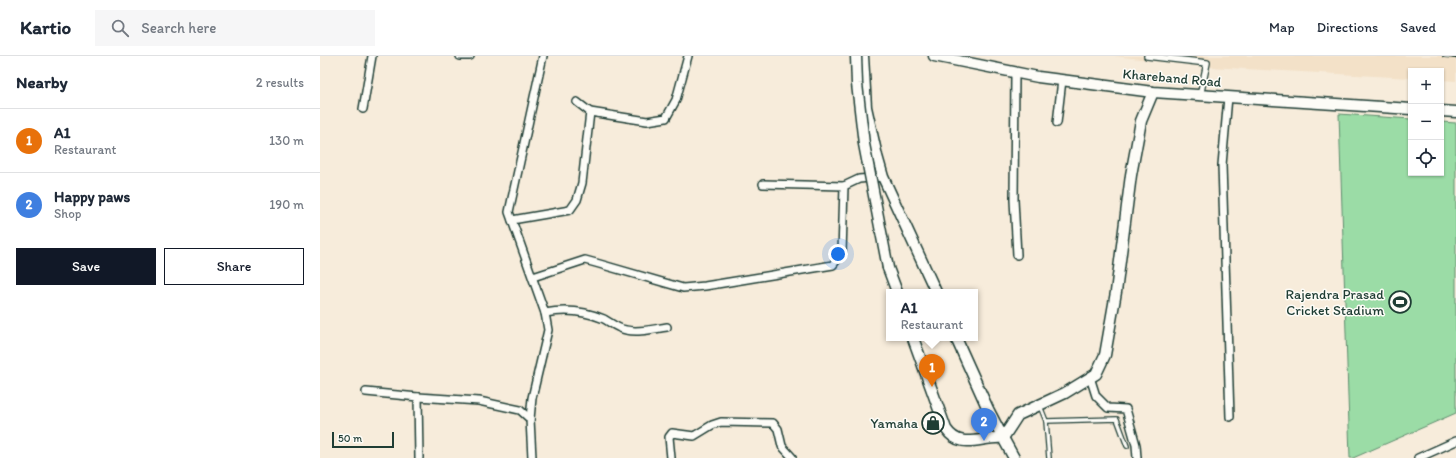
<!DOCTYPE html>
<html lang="en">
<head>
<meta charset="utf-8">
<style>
	:root { --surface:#fff; --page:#f6f6f7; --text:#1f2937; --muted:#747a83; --line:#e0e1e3; --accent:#111827 }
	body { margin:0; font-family:Itim,sans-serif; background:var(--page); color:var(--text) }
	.controls { position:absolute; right:12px; top:12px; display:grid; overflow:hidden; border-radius:0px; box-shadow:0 1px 3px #0004 }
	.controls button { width:36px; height:36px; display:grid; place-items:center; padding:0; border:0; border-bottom:1px solid var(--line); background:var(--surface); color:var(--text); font:20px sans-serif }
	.scale { position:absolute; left:12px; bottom:10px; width:62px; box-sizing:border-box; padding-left:4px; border:2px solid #1f3d34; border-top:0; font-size:11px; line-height:14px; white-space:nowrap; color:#1f3d34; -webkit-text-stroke:3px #fdfcf7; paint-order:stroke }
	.you { position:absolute; left:518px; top:198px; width:14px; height:14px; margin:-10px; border:3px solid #fff; border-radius:50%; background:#1a73e8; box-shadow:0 0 0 6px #1a73e833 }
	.badge { display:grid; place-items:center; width:26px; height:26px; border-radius:50%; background:var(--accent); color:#fff; font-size:13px; font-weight:700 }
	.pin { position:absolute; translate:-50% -33px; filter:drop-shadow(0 1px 2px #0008) }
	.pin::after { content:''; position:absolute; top:21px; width:14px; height:12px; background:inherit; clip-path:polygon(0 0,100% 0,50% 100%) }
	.popup { position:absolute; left:566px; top:233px; width:92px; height:52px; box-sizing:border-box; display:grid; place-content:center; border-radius:0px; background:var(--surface); filter:drop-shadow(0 1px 3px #0005); font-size:13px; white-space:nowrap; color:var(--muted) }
	.popup b { font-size:15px; color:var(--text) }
	.popup::after { content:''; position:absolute; left:50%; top:100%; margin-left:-8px; border:8px solid transparent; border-top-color:var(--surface) }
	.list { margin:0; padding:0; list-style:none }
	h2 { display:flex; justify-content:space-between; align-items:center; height:52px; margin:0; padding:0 16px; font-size:17px }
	h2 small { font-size:13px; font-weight:400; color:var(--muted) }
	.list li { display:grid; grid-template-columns:26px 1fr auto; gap:12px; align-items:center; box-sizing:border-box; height:64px; padding:0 16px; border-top:1px solid var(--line) }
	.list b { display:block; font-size:15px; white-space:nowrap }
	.list p { margin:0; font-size:13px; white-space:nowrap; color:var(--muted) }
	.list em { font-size:13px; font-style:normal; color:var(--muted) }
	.actions { display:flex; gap:8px; padding:12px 16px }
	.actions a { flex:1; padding:9px 0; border:1px solid var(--accent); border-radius:0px; text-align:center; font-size:14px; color:var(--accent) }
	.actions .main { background:var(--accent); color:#fff }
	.icon { flex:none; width:22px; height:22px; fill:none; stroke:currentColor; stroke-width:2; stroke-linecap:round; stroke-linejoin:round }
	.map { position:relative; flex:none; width:1136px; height:402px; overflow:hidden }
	header { display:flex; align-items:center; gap:24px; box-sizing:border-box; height:56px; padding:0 20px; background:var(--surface); border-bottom:1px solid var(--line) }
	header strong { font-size:19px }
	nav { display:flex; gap:22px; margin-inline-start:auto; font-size:14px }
	.search { width:280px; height:36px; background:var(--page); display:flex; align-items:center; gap:10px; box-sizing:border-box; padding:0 14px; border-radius:0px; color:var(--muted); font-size:15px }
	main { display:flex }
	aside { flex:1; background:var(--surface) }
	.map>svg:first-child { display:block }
</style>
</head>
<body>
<header>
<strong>Kartio</strong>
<div class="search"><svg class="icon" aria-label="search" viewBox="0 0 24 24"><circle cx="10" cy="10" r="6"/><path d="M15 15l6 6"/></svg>Search here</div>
<nav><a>Map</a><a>Directions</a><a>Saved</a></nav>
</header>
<main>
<aside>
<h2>Nearby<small>2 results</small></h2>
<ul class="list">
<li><span class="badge" style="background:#e8710a">1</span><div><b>A1</b><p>Restaurant</p></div><em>130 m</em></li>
<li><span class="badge" style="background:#3f7fe0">2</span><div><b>Happy paws</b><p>Shop</p></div><em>190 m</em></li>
</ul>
<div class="actions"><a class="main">Save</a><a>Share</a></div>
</aside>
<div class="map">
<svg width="1136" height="402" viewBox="0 0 1136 402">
	<rect width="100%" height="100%" fill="#f7ecdb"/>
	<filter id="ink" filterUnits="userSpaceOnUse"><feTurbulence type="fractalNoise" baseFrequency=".025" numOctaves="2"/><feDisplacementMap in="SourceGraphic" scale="8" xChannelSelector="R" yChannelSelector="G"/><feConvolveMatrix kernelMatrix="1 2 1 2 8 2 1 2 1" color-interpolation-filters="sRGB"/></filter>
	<g filter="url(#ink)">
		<path fill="#f3e1c8" d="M794 0H1136V25L1121 24V15H1091V22L890 11Z"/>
		<path fill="#9bdca6" stroke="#5d8c6d" d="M1019 58 1091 63V117H1121V66L1136 67V357L1033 402H1030Z"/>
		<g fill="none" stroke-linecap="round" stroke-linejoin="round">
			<g stroke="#1f3d34" stroke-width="6">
				<g id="service">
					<path d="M720 350 726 365 797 363 807 390"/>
					<path d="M726 365 729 402"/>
				</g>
			</g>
			<g stroke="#1f3d34" stroke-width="8">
				<path id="pedestrian" d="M827 0 887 7 880 40"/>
			</g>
			<g stroke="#1f3d34" stroke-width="10">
				<g id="minor">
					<path d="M140 0H150"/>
					<path d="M695 17 694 144 697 199"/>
					<path d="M908 41 902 109 910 361"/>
					<path d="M43 53 52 0"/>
					<path d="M270 56 327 65 346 62 356 44 368 0"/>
					<path d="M737 67 742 24"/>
					<path d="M443 128 524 130"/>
					<path d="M192 164 250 154 257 144 262 127 270 56 257 46"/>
					<path d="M213 221 265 204 276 207 363 232 385 230 513 209 522 197 524 130 539 123 563 121"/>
					<path d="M225 257C245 253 265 255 284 263 291 267 298 273 306 274 319 277 333 273 347 271"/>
					<path d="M770 321 776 340 788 352 806 353 816 389 817 402"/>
					<path d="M46 336 98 341 99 402"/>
					<path d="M98 341 159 345 200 354 210 363"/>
					<path d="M212 402 210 363 212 342 228 274 225 257 189 156 223 0"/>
					<path d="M351 402 349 381 352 377 374 380 392 369 401 366 453 367 458 373 462 390 472 401"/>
					<path d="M1098 402 1136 385"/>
				</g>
			</g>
			<g stroke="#1f3d34" stroke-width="13">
				<g id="secondary">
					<path d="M543 0 546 51 557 100 563 121 616 236"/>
					<path d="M614 0 718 21 833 36 1091 53"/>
					<path d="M1121 55 1136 56"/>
					<path d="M568 212 577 236"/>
					<path d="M593 282 626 373C641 395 661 380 683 382L694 402"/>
					<path d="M636 282 668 353 683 382 698 359 745 337 776 318 785 299 796 236 811 119 821 65 833 36"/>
				</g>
			</g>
			<use href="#service" stroke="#fdfcf7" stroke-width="3.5"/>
			<use href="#pedestrian" stroke="#fdfcf7" stroke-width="5.5"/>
			<use href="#minor" stroke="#fdfcf7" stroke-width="7"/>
			<use href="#secondary" stroke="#fdfcf7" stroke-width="10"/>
			<g stroke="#1f3d34" stroke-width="4">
				<path id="rail" d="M1124 0 1136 1"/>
			</g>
			<use href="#rail" stroke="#fdfcf7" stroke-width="2.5" stroke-dasharray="8" stroke-linecap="butt"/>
			<g stroke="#1f3d34" stroke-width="13" stroke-linecap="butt">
				<path id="secondary-bridge" d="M536 0 537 28 544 88 568 212"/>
			</g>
			<use href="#secondary-bridge" stroke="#fdfcf7" stroke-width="10"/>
		</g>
	</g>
	<defs>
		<g id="stadium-ring" transform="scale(1.15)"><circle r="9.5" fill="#fdfcf7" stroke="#1f3d34" stroke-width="1.5"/><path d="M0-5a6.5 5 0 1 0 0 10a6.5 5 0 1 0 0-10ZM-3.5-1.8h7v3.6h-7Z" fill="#1f3d34"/></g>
		<g id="shop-ring" transform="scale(1.15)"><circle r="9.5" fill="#fdfcf7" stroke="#1f3d34" stroke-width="1.5"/><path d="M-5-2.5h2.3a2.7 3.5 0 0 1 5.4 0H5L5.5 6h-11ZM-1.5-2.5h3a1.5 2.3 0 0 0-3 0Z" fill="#1f3d34"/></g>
	</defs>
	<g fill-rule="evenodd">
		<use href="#stadium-ring" x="1080" y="246"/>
		<use href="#shop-ring" x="613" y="367"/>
	</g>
	<g text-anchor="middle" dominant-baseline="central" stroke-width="3" stroke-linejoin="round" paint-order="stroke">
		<g font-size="14" fill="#1f3d34" stroke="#fdfcf7">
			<text transform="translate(852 22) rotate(5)">Khareband Road</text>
		</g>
		<g font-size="14" fill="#1f3d34" stroke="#fdfcf7" text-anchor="end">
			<text x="1064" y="238">Rajendra Prasad<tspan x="1064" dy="16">Cricket Stadium</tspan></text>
			<text x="598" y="367">Yamaha</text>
		</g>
	</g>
</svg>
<div class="controls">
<button>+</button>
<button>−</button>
<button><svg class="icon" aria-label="locate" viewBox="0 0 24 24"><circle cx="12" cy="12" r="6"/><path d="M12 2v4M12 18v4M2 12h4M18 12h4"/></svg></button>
</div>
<div class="scale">50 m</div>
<div class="you"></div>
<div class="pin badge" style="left:612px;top:331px;background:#e8710a">1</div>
<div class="popup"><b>A1</b>Restaurant</div>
<div class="pin badge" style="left:664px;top:385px;background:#3f7fe0">2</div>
</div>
</main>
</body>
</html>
